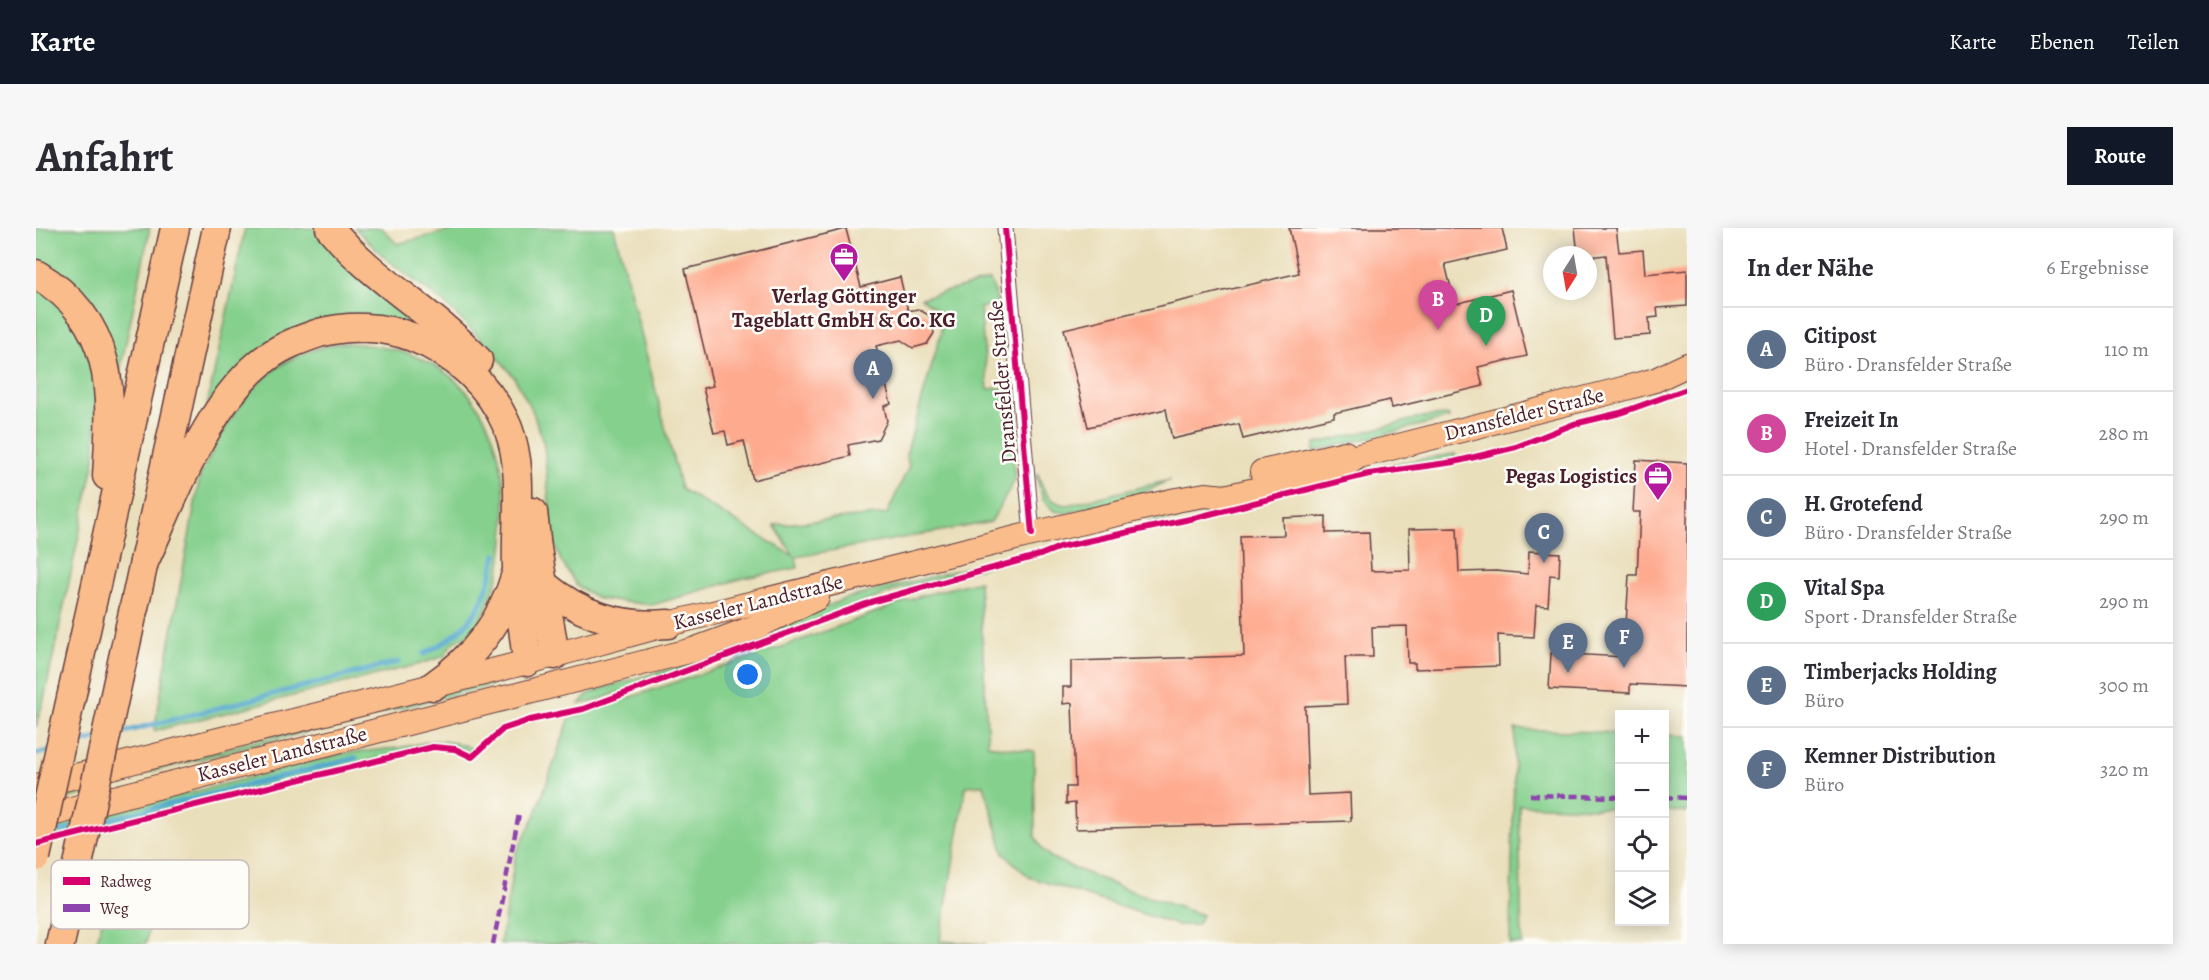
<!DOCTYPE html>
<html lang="de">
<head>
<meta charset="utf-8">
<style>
	:root { --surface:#fff; --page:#f7f7f7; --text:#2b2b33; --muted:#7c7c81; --line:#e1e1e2; --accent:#111827 }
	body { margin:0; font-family:Alegreya,serif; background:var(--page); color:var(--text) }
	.controls { position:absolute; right:18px; bottom:18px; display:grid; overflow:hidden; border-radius:0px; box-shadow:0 3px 15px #0003 }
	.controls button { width:54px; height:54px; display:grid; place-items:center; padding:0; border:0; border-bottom:2px solid var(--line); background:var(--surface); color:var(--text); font:30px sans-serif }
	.compass { position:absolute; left:1507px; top:18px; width:54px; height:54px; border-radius:50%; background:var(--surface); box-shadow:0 3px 15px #0003; rotate:191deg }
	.you { position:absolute; left:712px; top:447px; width:21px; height:21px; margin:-15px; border:4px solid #fff; border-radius:50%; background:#1a73e8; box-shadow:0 0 0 9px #1a73e833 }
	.badge { display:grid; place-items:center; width:39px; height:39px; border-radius:50%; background:var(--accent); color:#fff; font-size:20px; font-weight:700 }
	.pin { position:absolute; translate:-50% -50px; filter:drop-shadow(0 2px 3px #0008) }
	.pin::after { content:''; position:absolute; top:32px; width:21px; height:18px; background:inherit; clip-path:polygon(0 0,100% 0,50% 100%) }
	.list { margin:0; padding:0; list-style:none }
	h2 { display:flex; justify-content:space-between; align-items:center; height:78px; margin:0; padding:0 24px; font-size:26px }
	h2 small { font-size:20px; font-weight:400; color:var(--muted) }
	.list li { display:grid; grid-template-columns:39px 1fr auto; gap:18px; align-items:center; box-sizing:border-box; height:84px; padding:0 24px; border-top:2px solid var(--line) }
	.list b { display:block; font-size:22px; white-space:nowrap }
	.list p { margin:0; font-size:20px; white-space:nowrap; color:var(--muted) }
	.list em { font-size:20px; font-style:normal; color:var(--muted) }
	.icon { flex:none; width:33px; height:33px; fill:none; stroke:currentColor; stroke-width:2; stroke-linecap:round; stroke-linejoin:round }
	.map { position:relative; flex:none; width:1651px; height:716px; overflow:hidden; border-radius:0px }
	header { display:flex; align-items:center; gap:36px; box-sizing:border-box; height:84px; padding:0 30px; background:var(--accent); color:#fff }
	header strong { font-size:28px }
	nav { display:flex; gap:33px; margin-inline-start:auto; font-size:21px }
	.intro { display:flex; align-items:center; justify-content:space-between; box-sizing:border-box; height:144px; padding:0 36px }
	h1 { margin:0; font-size:42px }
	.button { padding:15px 27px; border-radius:0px; background:var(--accent); color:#fff; font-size:21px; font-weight:700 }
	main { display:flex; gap:36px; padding:0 36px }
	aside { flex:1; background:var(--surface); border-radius:0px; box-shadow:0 3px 15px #0003 }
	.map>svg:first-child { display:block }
</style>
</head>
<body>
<header>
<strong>Karte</strong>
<nav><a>Karte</a><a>Ebenen</a><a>Teilen</a></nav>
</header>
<div class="intro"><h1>Anfahrt</h1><a class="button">Route</a></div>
<main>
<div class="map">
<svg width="1651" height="716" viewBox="0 0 1651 716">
	<rect width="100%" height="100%" fill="#fdfcf7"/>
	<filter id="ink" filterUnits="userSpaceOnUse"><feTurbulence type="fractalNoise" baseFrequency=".0167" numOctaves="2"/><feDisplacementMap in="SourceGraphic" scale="12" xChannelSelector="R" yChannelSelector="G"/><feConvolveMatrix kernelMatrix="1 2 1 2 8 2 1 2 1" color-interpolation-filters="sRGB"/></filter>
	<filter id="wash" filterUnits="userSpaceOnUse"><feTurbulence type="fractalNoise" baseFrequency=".008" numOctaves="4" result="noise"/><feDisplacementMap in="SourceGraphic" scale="24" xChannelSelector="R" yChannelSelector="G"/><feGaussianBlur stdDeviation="1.35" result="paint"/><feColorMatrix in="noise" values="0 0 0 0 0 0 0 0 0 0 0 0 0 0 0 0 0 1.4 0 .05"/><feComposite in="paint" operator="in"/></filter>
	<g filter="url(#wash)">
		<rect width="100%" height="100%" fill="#eadfbb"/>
		<g fill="#85d08d" stroke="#68785c" stroke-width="1.5">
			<path d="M0 0H114L83 148 0 37Z"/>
			<path d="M209 0H284L417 114 311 91 169 187Z"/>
			<path d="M319 0H346L361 16 424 0H578L645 261 758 328 738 297 851 286 873 238 870 227 905 105 902 83 885 70 954 52 963 78 944 80 952 161 972 159 979 252 955 294 760 329 762 340 708 350 616 377 563 371 541 358 525 333 516 310 508 217 497 184 478 149 453 119 408 75 349 30Z"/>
			<path d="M0 59 31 82 60 135 59 232 8 471 0 499Z"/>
			<path d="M305 115C409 117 465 172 469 275 470 297 467 336 460 356 454 372 448 388 438 401 427 415 418 406 409 428L384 436 118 503 164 248C196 182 227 127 305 115Z"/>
			<path d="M1409 187 1413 188V190L1277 224 1279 216 1387 189Z"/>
			<path d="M1419 226 1420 231 1341 242 1286 254C1329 239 1373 233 1419 226Z"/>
			<path d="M1000 246H1002C1007 262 1012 275 1031 277L1134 252 1098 269 1031 285 1018 283 1007 272Z"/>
			<path d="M1274 254V257L1113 297 1112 294Z"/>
			<path d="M1004 321 1005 324 864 361 557 474 543 476 551 467 570 459 642 439 688 422 808 371Z"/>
			<path d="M943 353 952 517 998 523 999 608 1006 621 1016 630 1038 640 1087 660 1166 687 1161 697H1141L993 649 968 626 948 557 930 558 904 713 950 716H464L480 625 499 588 534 489 749 418 884 368Z"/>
			<path d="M456 452 457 457 113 544 72 560 0 578V569Z"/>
			<path d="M1479 501 1584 505 1583 581 1483 577 1486 716H1474Z"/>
			<path d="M1629 507 1651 508V584L1629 583Z"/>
			<path d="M398 513C414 513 426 515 440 522L435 525 418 518 399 516 0 615V604L309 525 362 520Z"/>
			<path d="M93 629 114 639 119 669 110 716H60L78 646Z"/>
		</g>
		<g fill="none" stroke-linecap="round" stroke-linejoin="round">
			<g stroke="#53a7cf" stroke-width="5">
				<path d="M388 426C436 402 449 378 460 327"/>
				<path d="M80 506 363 434"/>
				<path d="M33 518 59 511"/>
				<path d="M0 526 16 522"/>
				<path d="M59 595 320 530"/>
				<path d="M16 606 41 599"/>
			</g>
		</g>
		<g id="blocks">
			<g fill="#feaa8f">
				<path d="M1253 0H1466L1471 22 1409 36 1419 76 1475 62 1491 128 1442 139 1447 158 1356 180 1354 172 1298 185V189L1207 211 1203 196 1136 211 1130 181 1052 199 1028 101 1263 45Z"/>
				<path d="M1539 0H1580L1583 24 1607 22 1609 46 1651 42V78L1621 80 1622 89 1613 90 1614 107 1577 110 1570 27 1552 29V27H1542Z"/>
				<path d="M810 1 825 59 864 49 872 83 882 81 894 88 898 105 891 116 877 120 865 112 840 118 855 176 848 178 851 193 842 211 812 217 814 228 717 252 708 213 692 217 689 203 678 205 667 160 677 158 649 41Z"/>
				<path d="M1600 232 1651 235V459L1594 456V465L1513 461 1515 425 1588 429 1593 347H1601L1604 284H1597Z"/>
				<path d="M1290 288V305L1333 304 1335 343 1374 342 1373 301 1421 300 1423 344 1460 343 1492 346 1493 323 1524 325 1523 348 1514 347 1512 378 1500 377 1498 409 1462 407 1463 438 1379 441V435H1372L1371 398 1336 399 1337 429H1309L1311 476 1269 478 1272 567 1314 565 1315 593 1040 601 1039 575 1030 576V559H1039L1036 475 1027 476V459H1035V433L1208 428 1204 308 1248 307 1247 290Z"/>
			</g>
		</g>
	</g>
	<g filter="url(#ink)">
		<use href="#blocks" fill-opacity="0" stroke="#623c41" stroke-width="1.5"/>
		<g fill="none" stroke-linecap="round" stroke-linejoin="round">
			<g stroke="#623c41" stroke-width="17">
				<path id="minor" d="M969 0 996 306"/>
			</g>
			<g stroke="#623c41" stroke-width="26">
				<g id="primary">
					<path d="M1226 244 1309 225"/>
					<path d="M0 558 519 427 632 396 996 306 1140 272 1169 267 1189 269 1278 248 1303 241 1323 228 1579 163 1619 152 1651 137"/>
					<path d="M0 590 657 422 722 398 781 370"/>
				</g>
			</g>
			<g stroke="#623c41" stroke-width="31">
				<g id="motorway">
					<path d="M294 0C336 52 397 83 442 132"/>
					<path d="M0 46C81 94 76 165 71 248"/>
					<path d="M497 284 501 320 519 427"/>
					<path d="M108 334C139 268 172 171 233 128 248 117 266 111 283 105 312 97 347 98 376 109 418 125 454 157 472 200 489 243 479 294 481 339 482 371 488 403 491 434"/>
					<path d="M507 356C544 387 584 400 632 396"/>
					<path d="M83 448 181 0"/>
					<path d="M397 458C438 429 466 394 480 346"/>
					<path d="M37 461 139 0"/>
					<path d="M24 716 38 655"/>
				</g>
			</g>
			<use href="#minor" stroke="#fff" stroke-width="15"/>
			<use href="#primary" stroke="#f9bc8a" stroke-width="24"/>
			<use href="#motorway" stroke="#f9bc8a" stroke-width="28"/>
			<g stroke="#623c41" stroke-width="31" stroke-linecap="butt">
				<g id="motorway-bridge">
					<path d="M0 629 37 461"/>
					<path d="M38 655 83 448"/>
				</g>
			</g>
			<use href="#motorway-bridge" stroke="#f9bc8a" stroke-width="28"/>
			<g stroke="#8e44ad" stroke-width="4.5" stroke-dasharray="9 4.5" stroke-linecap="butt">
				<path d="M1494 567 1584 569"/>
				<path d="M1628 569 1651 570"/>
				<path d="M457 716 483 586"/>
			</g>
			<g stroke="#fdfcf7" stroke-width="10">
				<g id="cycleway">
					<path d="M969 0 996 306"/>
					<path d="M0 616 397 519 419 521 436 529 467 501 494 492 547 481 838 373 1004 327 1024 319 1154 291 1333 246 1418 234 1480 219 1538 196 1584 185 1651 161"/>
				</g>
			</g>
			<use href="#cycleway" stroke="#d6006c" stroke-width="6"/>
		</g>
	</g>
	<defs>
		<g id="office-pin" transform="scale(1.5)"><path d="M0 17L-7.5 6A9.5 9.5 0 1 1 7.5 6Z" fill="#b5179e" stroke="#fdfcf7"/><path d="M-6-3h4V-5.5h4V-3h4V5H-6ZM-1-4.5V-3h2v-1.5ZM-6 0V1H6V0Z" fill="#fff"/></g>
	</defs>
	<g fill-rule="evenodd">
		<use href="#office-pin" x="808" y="29"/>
		<use href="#office-pin" x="1622" y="248"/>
	</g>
	<g text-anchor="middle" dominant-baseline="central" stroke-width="5" stroke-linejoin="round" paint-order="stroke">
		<g font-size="21" font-weight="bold" fill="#4a1f2b" stroke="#fdfcf7">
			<text x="808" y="68">Verlag Göttinger<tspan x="808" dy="24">Tageblatt GmbH &amp; Co. KG</tspan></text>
			<text x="1601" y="248" text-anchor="end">Pegas Logistics</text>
		</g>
		<g font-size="21" fill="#4a1f2b" stroke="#fdfcf7">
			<text transform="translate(966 154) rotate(-95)">Dransfelder Straße</text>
			<text transform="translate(1488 186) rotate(-14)">Dransfelder Straße</text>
			<text transform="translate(722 374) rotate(-14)">Kasseler Landstraße</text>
			<text transform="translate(246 526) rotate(-14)">Kasseler Landstraße</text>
		</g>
	</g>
	<rect x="15" y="632" width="198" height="69" rx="9" fill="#fdfcf7" stroke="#c7baba" stroke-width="1.5"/>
	<rect x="27" y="649" width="27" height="8" fill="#d6006c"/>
	<rect x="27" y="676" width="27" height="8" fill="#8e44ad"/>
	<g font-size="16" fill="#4a1f2b">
		<text x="64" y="659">Radweg</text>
		<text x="64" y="686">Weg</text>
	</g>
</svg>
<div class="controls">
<button>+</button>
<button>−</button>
<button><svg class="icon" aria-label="locate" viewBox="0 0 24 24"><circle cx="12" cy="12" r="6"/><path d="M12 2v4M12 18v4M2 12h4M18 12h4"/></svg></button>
<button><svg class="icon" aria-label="layers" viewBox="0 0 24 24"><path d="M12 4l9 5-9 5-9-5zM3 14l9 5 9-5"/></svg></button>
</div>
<svg class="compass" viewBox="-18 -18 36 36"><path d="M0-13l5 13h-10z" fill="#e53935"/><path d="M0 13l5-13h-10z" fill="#7c7c81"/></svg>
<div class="you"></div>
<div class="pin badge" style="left:837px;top:171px;background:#5c6f8a">A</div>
<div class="pin badge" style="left:1402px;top:102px;background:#d1479c">B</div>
<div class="pin badge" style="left:1508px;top:335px;background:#5c6f8a">C</div>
<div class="pin badge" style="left:1450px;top:118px;background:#2e9e5b">D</div>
<div class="pin badge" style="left:1532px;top:445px;background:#5c6f8a">E</div>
<div class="pin badge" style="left:1588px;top:440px;background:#5c6f8a">F</div>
</div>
<aside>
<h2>In der Nähe<small>6 Ergebnisse</small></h2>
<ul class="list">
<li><span class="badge" style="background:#5c6f8a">A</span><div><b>Citipost</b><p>Büro · Dransfelder Straße</p></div><em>110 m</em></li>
<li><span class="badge" style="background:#d1479c">B</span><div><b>Freizeit In</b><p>Hotel · Dransfelder Straße</p></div><em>280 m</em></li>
<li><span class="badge" style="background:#5c6f8a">C</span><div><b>H. Grotefend</b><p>Büro · Dransfelder Straße</p></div><em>290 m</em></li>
<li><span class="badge" style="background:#2e9e5b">D</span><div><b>Vital Spa</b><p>Sport · Dransfelder Straße</p></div><em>290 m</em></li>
<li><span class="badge" style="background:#5c6f8a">E</span><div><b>Timberjacks Holding</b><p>Büro</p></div><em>300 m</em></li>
<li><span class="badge" style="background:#5c6f8a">F</span><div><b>Kemner Distribution</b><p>Büro</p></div><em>320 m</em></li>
</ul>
</aside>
</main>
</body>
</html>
